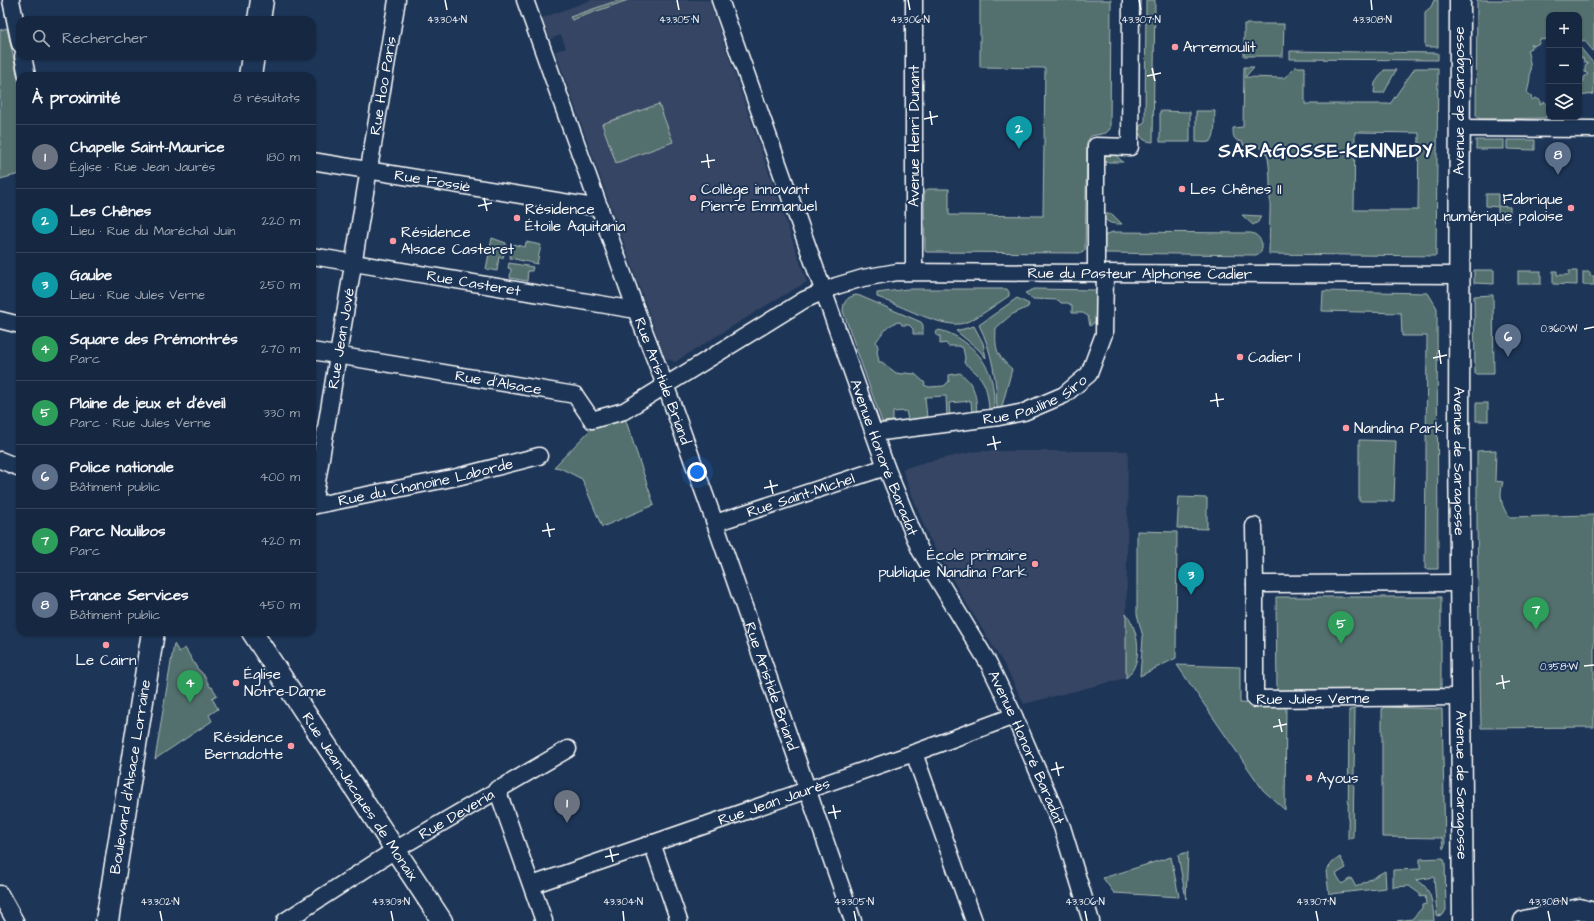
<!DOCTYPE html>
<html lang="fr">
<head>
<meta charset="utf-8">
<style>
	:root { --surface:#162841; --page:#1f3048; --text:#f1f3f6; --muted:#9ea6b1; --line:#35445a; --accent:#8c9099 }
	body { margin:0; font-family:"Architects Daughter",sans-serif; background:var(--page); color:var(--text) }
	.controls { position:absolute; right:12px; top:12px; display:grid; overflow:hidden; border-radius:8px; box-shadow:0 1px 3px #0004 }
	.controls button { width:36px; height:36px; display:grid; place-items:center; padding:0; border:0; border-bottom:1px solid var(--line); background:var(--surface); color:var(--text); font:20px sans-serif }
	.you { position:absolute; left:697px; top:472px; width:14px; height:14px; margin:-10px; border:3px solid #fff; border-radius:50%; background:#1a73e8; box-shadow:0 0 0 6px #1a73e833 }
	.badge { display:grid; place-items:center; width:26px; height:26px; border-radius:50%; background:var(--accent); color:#fff; font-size:13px; font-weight:700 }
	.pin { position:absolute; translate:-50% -33px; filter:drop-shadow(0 1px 2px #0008) }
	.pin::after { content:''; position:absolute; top:21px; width:14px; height:12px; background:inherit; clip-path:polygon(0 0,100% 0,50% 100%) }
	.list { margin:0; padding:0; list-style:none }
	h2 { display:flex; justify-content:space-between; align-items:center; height:52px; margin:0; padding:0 16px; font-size:17px }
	h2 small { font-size:13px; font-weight:400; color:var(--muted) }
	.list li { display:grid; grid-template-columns:26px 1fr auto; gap:12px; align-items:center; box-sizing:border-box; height:64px; padding:0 16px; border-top:1px solid var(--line) }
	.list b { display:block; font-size:15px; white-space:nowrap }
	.list p { margin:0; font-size:13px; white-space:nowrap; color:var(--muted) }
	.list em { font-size:13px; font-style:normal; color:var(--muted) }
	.icon { flex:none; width:22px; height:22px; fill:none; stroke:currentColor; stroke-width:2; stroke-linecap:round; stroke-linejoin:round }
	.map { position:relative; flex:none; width:1594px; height:921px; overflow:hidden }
	.search { position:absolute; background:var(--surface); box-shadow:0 1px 3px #0004; left:16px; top:16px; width:300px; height:44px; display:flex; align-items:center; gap:10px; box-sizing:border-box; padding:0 14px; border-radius:12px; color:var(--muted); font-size:15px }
	.panel { position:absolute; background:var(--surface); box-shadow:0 1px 3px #0004; left:16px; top:72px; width:300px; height:564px; border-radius:12px }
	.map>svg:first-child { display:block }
</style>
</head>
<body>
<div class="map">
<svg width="1594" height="921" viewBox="0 0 1594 921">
	<rect width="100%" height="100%" fill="#1d3557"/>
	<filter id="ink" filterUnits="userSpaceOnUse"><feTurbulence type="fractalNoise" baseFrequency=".025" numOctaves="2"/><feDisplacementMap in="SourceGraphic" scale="8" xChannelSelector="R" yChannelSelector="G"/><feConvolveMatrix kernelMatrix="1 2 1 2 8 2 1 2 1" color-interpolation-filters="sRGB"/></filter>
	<g filter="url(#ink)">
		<g fill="#344464">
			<path d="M591 0H709L807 282 772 302 675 362 665 358 555 51 566 48 561 35 550 39 542 18Z"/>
			<path d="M977 451H1128L1126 678 1024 704 1006 668 960 593 928 536 902 469 925 462Z"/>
		</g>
		<g fill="#53706e" stroke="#a9b8b6" fill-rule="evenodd">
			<path d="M619 0H628L572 20 570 17Z"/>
			<path d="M980 0H1111L1110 129 1106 133 1091 136 1087 142 1085 250 1082 253 926 252 925 250 924 196 925 191 928 189H949V215L1043 216 1045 68 980 67Z"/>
			<path d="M1146 0H1155L1153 142C1142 141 1140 138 1139 127L1145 121Z"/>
			<path d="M1434 0H1438V47H1425V12L1431 7Z"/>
			<path d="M1477 0H1594V52L1584 40 1579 43V15H1549V39L1548 38 1543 40 1540 39 1539 43 1534 46 1531 44V48L1527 50C1532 65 1531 77 1527 93L1531 96 1532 100 1535 98 1540 100V105L1544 102 1548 104 1546 118 1480 119 1476 116Z"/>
			<path d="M1244 24H1284L1283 56H1244Z"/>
			<path d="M7 28 20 88V174L0 179V30Z"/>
			<path d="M1579 46 1594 64V94L1579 96V82L1584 81V77L1588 74 1585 72V66L1588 64 1584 62 1583 58 1579 57Z"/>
			<path d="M1290 51 1438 53V60L1290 59Z"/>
			<path d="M1244 67H1254L1245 77 1284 78 1295 67H1305V104H1390L1415 68H1438L1436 256 1269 254C1269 237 1273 163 1266 152 1260 145 1251 145 1243 145V142C1233 141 1233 136 1233 128L1243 127ZM1355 132 1419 133 1418 210H1354Z"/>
			<path d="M1384 70H1396L1384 93H1374L1375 83Z"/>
			<path d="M659 104 673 142 616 163 602 124Z"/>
			<path d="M1160 111 1190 112V142H1160Z"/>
			<path d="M1196 111H1215C1214 118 1217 139 1209 142 1205 143 1200 142 1196 142Z"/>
			<rect x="1476" y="140" width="28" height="9"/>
			<path d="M1507 140H1535V150L1507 149Z"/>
			<path d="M1112 152 1123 162H1102L1104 156Z"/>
			<path d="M1486 194H1498V206L1510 207V219H1498V207L1486 206Z"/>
			<path d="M1102 214H1112L1122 224C1113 224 1106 224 1102 214Z"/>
			<path d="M1242 215 1261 216 1258 222 1253 225Z"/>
			<path d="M1113 232 1251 233C1262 235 1267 251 1256 255L1105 253 1103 252 1104 238 1107 234Z"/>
			<path d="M492 238 506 243 503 258 499 257 497 271 486 269Z"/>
			<path d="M526 242 541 245 537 264 510 258 512 244 525 247Z"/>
			<path d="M509 263 533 267 532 271H528L527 281 510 278 511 269 508 268Z"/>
			<path d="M1474 270H1494V284L1474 283Z"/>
			<rect x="1518" y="271" width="23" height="13"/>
			<path d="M1553 271H1557V275H1569V271H1577V285L1553 284Z"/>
			<path d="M1583 272H1590V276H1594V285H1583Z"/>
			<path d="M907 289H1007L1009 292V296C995 305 980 317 964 323 944 330 898 304 877 297V293Z"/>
			<path d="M1034 289 1097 290 1100 318 1090 326 1088 316 1083 313H1072V306L1068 303H1061L1058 300 1033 299 1025 293Z"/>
			<path d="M1323 291 1428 293 1437 308 1438 569H1425L1427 336H1402L1401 313 1322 311Z"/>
			<path d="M856 295 860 296 921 322 923 325V334H913V329L909 325H902L900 322C890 322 881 334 876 342L878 347 877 351 879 362H882L896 373 903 374 905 373 915 374 925 383 924 385 929 387 944 386 949 381V375L960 373C976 385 976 396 977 414H972L971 401 949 403 950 416 947 417 946 396 925 397 927 418 908 420 906 411 893 412V421L882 422 843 311C843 302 847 297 856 295Z"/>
			<path d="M1493 295 1494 374H1475L1474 296Z"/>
			<path d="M1017 298 1029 304 1028 307 1011 315 996 328C995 349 996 355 1012 369L1001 410H997C997 382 992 350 979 325Z"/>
			<path d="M974 326 983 343 986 358 978 349 956 331Z"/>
			<path d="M939 330C959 334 980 352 988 370 994 382 994 397 994 410L990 411 989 410C987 384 984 378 964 363L965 358 963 348 959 346H948L946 343 940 344V336H937L936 332Z"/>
			<rect x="1476" y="403" width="12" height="18"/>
			<path d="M625 418 654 505 602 527 582 479 560 468 554 467 593 427Z"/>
			<path d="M1359 440 1396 441 1394 501H1359Z"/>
			<path d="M1496 450 1495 481 1503 482C1499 495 1501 506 1509 517L1594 515V727L1481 728 1477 526V451Z"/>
			<path d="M1179 497 1207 498V529L1177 528Z"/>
			<path d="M1137 531 1177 532 1176 658 1140 676 1143 637 1137 614Z"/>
			<path d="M1276 597H1441V691H1277Z"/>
			<path d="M1126 613C1139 631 1144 662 1126 678Z"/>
			<path d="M174 644 179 652 185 648 197 668 204 675V677H205L210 687H212L217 695 212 698 218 709 209 715 212 721 155 759Z"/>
			<path d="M1177 665 1240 667V703L1286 705 1285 810 1263 790Z"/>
			<path d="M1384 707 1442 709 1445 845 1443 849 1442 838 1382 837V709Z"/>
			<path d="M1355 709 1353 838 1348 839 1349 710Z"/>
			<path d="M1188 852 1186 899 1178 855Z"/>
			<path d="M1171 857 1179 897 1114 893 1103 878Z"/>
			<path d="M1340 857 1346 868 1336 874 1342 884 1351 878 1356 887 1385 871 1386 888 1329 894 1326 871 1333 862Z"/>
			<path d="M1443 858 1445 862 1446 910 1443 915 1437 916 1434 877 1416 880C1432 887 1433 905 1434 921H1397L1412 919 1422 908V905L1426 904 1425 896 1420 897V894L1409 886 1393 887V870L1420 869V859Z"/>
		</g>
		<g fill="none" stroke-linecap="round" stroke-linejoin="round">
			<g stroke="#fff" stroke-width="19">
				<g id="minor">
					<path d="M11 0 20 44"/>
					<path id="s1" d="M525 0 636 310 670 398 715 523 853 921"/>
					<path id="s2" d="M720 0 886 467 920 550 989 664 1014 716 1062 827 1091 921"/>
					<path d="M23 56 27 76"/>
					<path d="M1459 128 1594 129"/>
					<path id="s3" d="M312 161 600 208"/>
					<path id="s4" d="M312 256 636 310"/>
					<path d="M914 271V0"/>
					<path d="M1096 273V146L1130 147 1131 0"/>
					<path d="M0 320 20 325"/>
					<path id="s5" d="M312 351 575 395 592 420 624 411 804 300 836 286 863 278 897 272 1459 275"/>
					<path id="s6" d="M874 433 999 417 1024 412 1064 395 1089 374 1104 334 1105 273"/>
					<path d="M0 460 20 468"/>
					<path id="s7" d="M312 506 457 477 539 456"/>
					<path id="s8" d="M313 506 397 0"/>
					<path id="s9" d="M715 523 886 467"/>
					<path d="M1254 526 1255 584"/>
					<path id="s10" d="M1461 583 1255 584V699L1461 697"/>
					<path d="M914 753 974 921"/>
					<path d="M497 789 544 921"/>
					<path d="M652 843 679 921"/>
					<path id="s11" d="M532 885 914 753 1014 716"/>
					<path d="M0 894 15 921"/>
					<path id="s12" d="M285 921 395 850 568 749"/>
				</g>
			</g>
			<g stroke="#fff" stroke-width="23">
				<g id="tertiary">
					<path id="s13" d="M1460 0 1459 440 1463 921"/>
					<path id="s14" d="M252 632 442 921"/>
					<path d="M1524 921 1580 909 1594 913"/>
				</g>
			</g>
			<g stroke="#fff" stroke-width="25">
				<g id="secondary">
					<path d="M259 20 262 0"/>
					<path d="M250 76 253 56"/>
					<path id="s15" d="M107 921 153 632"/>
				</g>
			</g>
			<use href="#minor" stroke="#1d3557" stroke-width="16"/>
			<use href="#tertiary" stroke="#1d3557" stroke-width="20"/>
			<use href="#secondary" stroke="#1d3557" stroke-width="22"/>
		</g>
	</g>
	<path fill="none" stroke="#fff" stroke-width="1.5" d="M445 0 447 10M677 0 679 10M908 0 910 10M1139 0 1141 10M1371 0 1372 10M1152 68 1155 81M1147 76 1161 73M930 111 932 125M924 119 938 116M707 154 709 168M701 162 715 160M484 198 487 211M478 206 492 203M1584 329 1594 327M1439 350 1441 364M1433 358 1447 355M1216 393 1218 407M1210 401 1224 399M993 436 996 450M987 445 1001 442M770 480 773 494M764 488 778 485M547 523 550 537M542 531 555 529M1584 666 1594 665M1502 675 1504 689M1496 684 1510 681M1279 719 1282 732M1273 727 1287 724M1056 762 1059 776M1051 770 1064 767M833 805 836 819M828 813 841 811M610 849 613 862M605 857 619 854M160 911 162 921M391 911 393 921M623 911 624 921M854 911 856 921M1085 911 1087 921M1316 911 1318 921M1548 911 1550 921"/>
	<g fill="#ff9aa2" stroke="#1d3557" stroke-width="1.5">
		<circle cx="1175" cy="47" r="4"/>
		<circle cx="1182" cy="189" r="4"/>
		<circle cx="693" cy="198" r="4"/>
		<circle cx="1571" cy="208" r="4"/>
		<circle cx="517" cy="218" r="4"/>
		<circle cx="393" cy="241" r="4"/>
		<circle cx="1240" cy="357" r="4"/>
		<circle cx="1346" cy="428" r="4"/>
		<circle cx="1035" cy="564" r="4"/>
		<circle cx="106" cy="645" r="4"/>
		<circle cx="236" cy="683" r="4"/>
		<circle cx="291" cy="746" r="4"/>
		<circle cx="1309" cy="778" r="4"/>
	</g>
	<g text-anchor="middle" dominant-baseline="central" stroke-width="4" stroke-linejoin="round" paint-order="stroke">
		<g font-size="15" fill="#fff" stroke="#1d3557" text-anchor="start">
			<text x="1183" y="47">Arremoulit</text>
			<text x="701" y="189">Collège innovant<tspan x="701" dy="17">Pierre Emmanuel</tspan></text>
			<text x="1190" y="189">Les Chênes II</text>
			<text x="1563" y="199" text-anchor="end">Fabrique<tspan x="1563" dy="17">numérique paloise</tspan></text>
			<text x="525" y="209">Résidence<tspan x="525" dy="17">Étoile Aquitania</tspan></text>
			<text x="401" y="232">Résidence<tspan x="401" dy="17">Alsace Casteret</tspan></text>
			<text x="1248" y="357">Cadier 1</text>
			<text x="1354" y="428">Nandina Park</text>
			<text x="1027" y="555" text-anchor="end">École primaire<tspan x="1027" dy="17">publique Nandina Park</tspan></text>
			<text x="106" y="660" text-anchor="middle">Le Cairn</text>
			<text x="244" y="674">Église<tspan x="244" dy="17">Notre-Dame</tspan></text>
			<text x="283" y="737" text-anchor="end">Résidence<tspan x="283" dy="17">Bernadotte</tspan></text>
			<text x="1317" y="778">Ayous</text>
		</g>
		<g font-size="15" fill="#fff" stroke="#1d3557">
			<text stroke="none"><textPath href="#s8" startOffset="426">Rue Hoo Paris</textPath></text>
			<text transform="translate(1459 101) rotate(-90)">Avenue de Saragosse</text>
			<text transform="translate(914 136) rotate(-90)">Avenue Henri Dunant</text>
			<text stroke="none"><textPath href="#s3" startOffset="122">Rue Fossiè</textPath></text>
			<text stroke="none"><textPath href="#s5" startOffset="882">Rue du Pasteur Alphonse Cadier</textPath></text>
			<text stroke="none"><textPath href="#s4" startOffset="164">Rue Casteret</textPath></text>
			<text stroke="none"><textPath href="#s8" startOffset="170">Rue Jean Jové</textPath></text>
			<text stroke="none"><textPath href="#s1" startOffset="405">Rue Aristide Briand</textPath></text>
			<text stroke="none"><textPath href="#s5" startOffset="189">Rue d'Alsace</textPath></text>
			<text stroke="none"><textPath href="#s6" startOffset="166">Rue Pauline Siro</textPath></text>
			<text stroke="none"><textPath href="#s2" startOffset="486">Avenue Honoré Baradat</textPath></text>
			<text stroke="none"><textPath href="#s13" startOffset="461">Avenue de Saragosse</textPath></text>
			<text stroke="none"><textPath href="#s7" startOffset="116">Rue du Chanoine Laborde</textPath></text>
			<text stroke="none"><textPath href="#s9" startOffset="90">Rue Saint-Michel</textPath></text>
			<text stroke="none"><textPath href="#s1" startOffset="729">Rue Aristide Briand</textPath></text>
			<text stroke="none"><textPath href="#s10" startOffset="379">Rue Jules Verne</textPath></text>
			<text stroke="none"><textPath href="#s2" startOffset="810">Avenue Honoré Baradat</textPath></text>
			<text stroke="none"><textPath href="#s15" startOffset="146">Boulevard d'Alsace Lorraine</textPath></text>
			<text stroke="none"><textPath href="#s13" startOffset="785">Avenue de Saragosse</textPath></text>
			<text stroke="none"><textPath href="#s14" startOffset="197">Rue Jean-Jacques de Monaix</textPath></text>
			<text stroke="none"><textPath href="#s11" startOffset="256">Rue Jean Jaurès</textPath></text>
			<text stroke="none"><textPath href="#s12" startOffset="202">Rue Deveria</textPath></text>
		</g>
		<g font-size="19" font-weight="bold" letter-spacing="1" fill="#fff" stroke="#1d3557">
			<text x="1326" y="151">SARAGOSSE-KENNEDY</text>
		</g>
	</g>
	<g font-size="10" text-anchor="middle" fill="#fff" stroke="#1d3557" stroke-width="4" stroke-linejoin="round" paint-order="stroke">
		<text x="447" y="23">43.304°N</text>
		<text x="679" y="23">43.305°N</text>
		<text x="910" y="23">43.306°N</text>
		<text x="1141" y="23">43.307°N</text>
		<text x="1372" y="23">43.308°N</text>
		<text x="1559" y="332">0.360°W</text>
		<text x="1559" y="670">0.358°W</text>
		<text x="160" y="905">43.302°N</text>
		<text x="391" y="905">43.303°N</text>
		<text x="623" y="905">43.304°N</text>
		<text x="854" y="905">43.305°N</text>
		<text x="1085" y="905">43.306°N</text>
		<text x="1316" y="905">43.307°N</text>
		<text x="1548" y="905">43.308°N</text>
	</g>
</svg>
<div class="controls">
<button>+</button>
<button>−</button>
<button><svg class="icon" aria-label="layers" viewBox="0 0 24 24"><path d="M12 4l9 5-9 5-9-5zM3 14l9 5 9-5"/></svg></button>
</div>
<div class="you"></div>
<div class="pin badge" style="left:567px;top:823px;background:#6b7280">1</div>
<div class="pin badge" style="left:1019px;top:149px;background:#0f9aa8">2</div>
<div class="pin badge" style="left:1191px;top:595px;background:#0f9aa8">3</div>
<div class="pin badge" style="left:190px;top:703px;background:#2e9e5b">4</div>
<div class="pin badge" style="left:1341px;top:644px;background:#2e9e5b">5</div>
<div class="pin badge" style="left:1508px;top:357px;background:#5c6f8a">6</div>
<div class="pin badge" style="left:1536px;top:630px;background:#2e9e5b">7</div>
<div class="pin badge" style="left:1558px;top:175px;background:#5c6f8a">8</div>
<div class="search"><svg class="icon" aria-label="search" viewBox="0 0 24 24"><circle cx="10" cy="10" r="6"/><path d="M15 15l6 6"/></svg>Rechercher</div>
<section class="panel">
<h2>À proximité<small>8 résultats</small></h2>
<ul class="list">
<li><span class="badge" style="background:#6b7280">1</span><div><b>Chapelle Saint-Maurice</b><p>Église · Rue Jean Jaurès</p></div><em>180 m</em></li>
<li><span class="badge" style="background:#0f9aa8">2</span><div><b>Les Chênes</b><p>Lieu · Rue du Maréchal Juin</p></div><em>220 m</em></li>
<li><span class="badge" style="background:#0f9aa8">3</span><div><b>Gaube</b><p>Lieu · Rue Jules Verne</p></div><em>250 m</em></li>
<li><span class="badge" style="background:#2e9e5b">4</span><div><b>Square des Prémontrés</b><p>Parc</p></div><em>270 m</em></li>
<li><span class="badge" style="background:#2e9e5b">5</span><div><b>Plaine de jeux et d'éveil</b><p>Parc · Rue Jules Verne</p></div><em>330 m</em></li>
<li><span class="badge" style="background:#5c6f8a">6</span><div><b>Police nationale</b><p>Bâtiment public</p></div><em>400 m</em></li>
<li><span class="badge" style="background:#2e9e5b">7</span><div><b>Parc Noulibos</b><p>Parc</p></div><em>420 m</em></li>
<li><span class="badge" style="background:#5c6f8a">8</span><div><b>France Services</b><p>Bâtiment public</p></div><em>450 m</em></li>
</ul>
</section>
</div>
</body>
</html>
